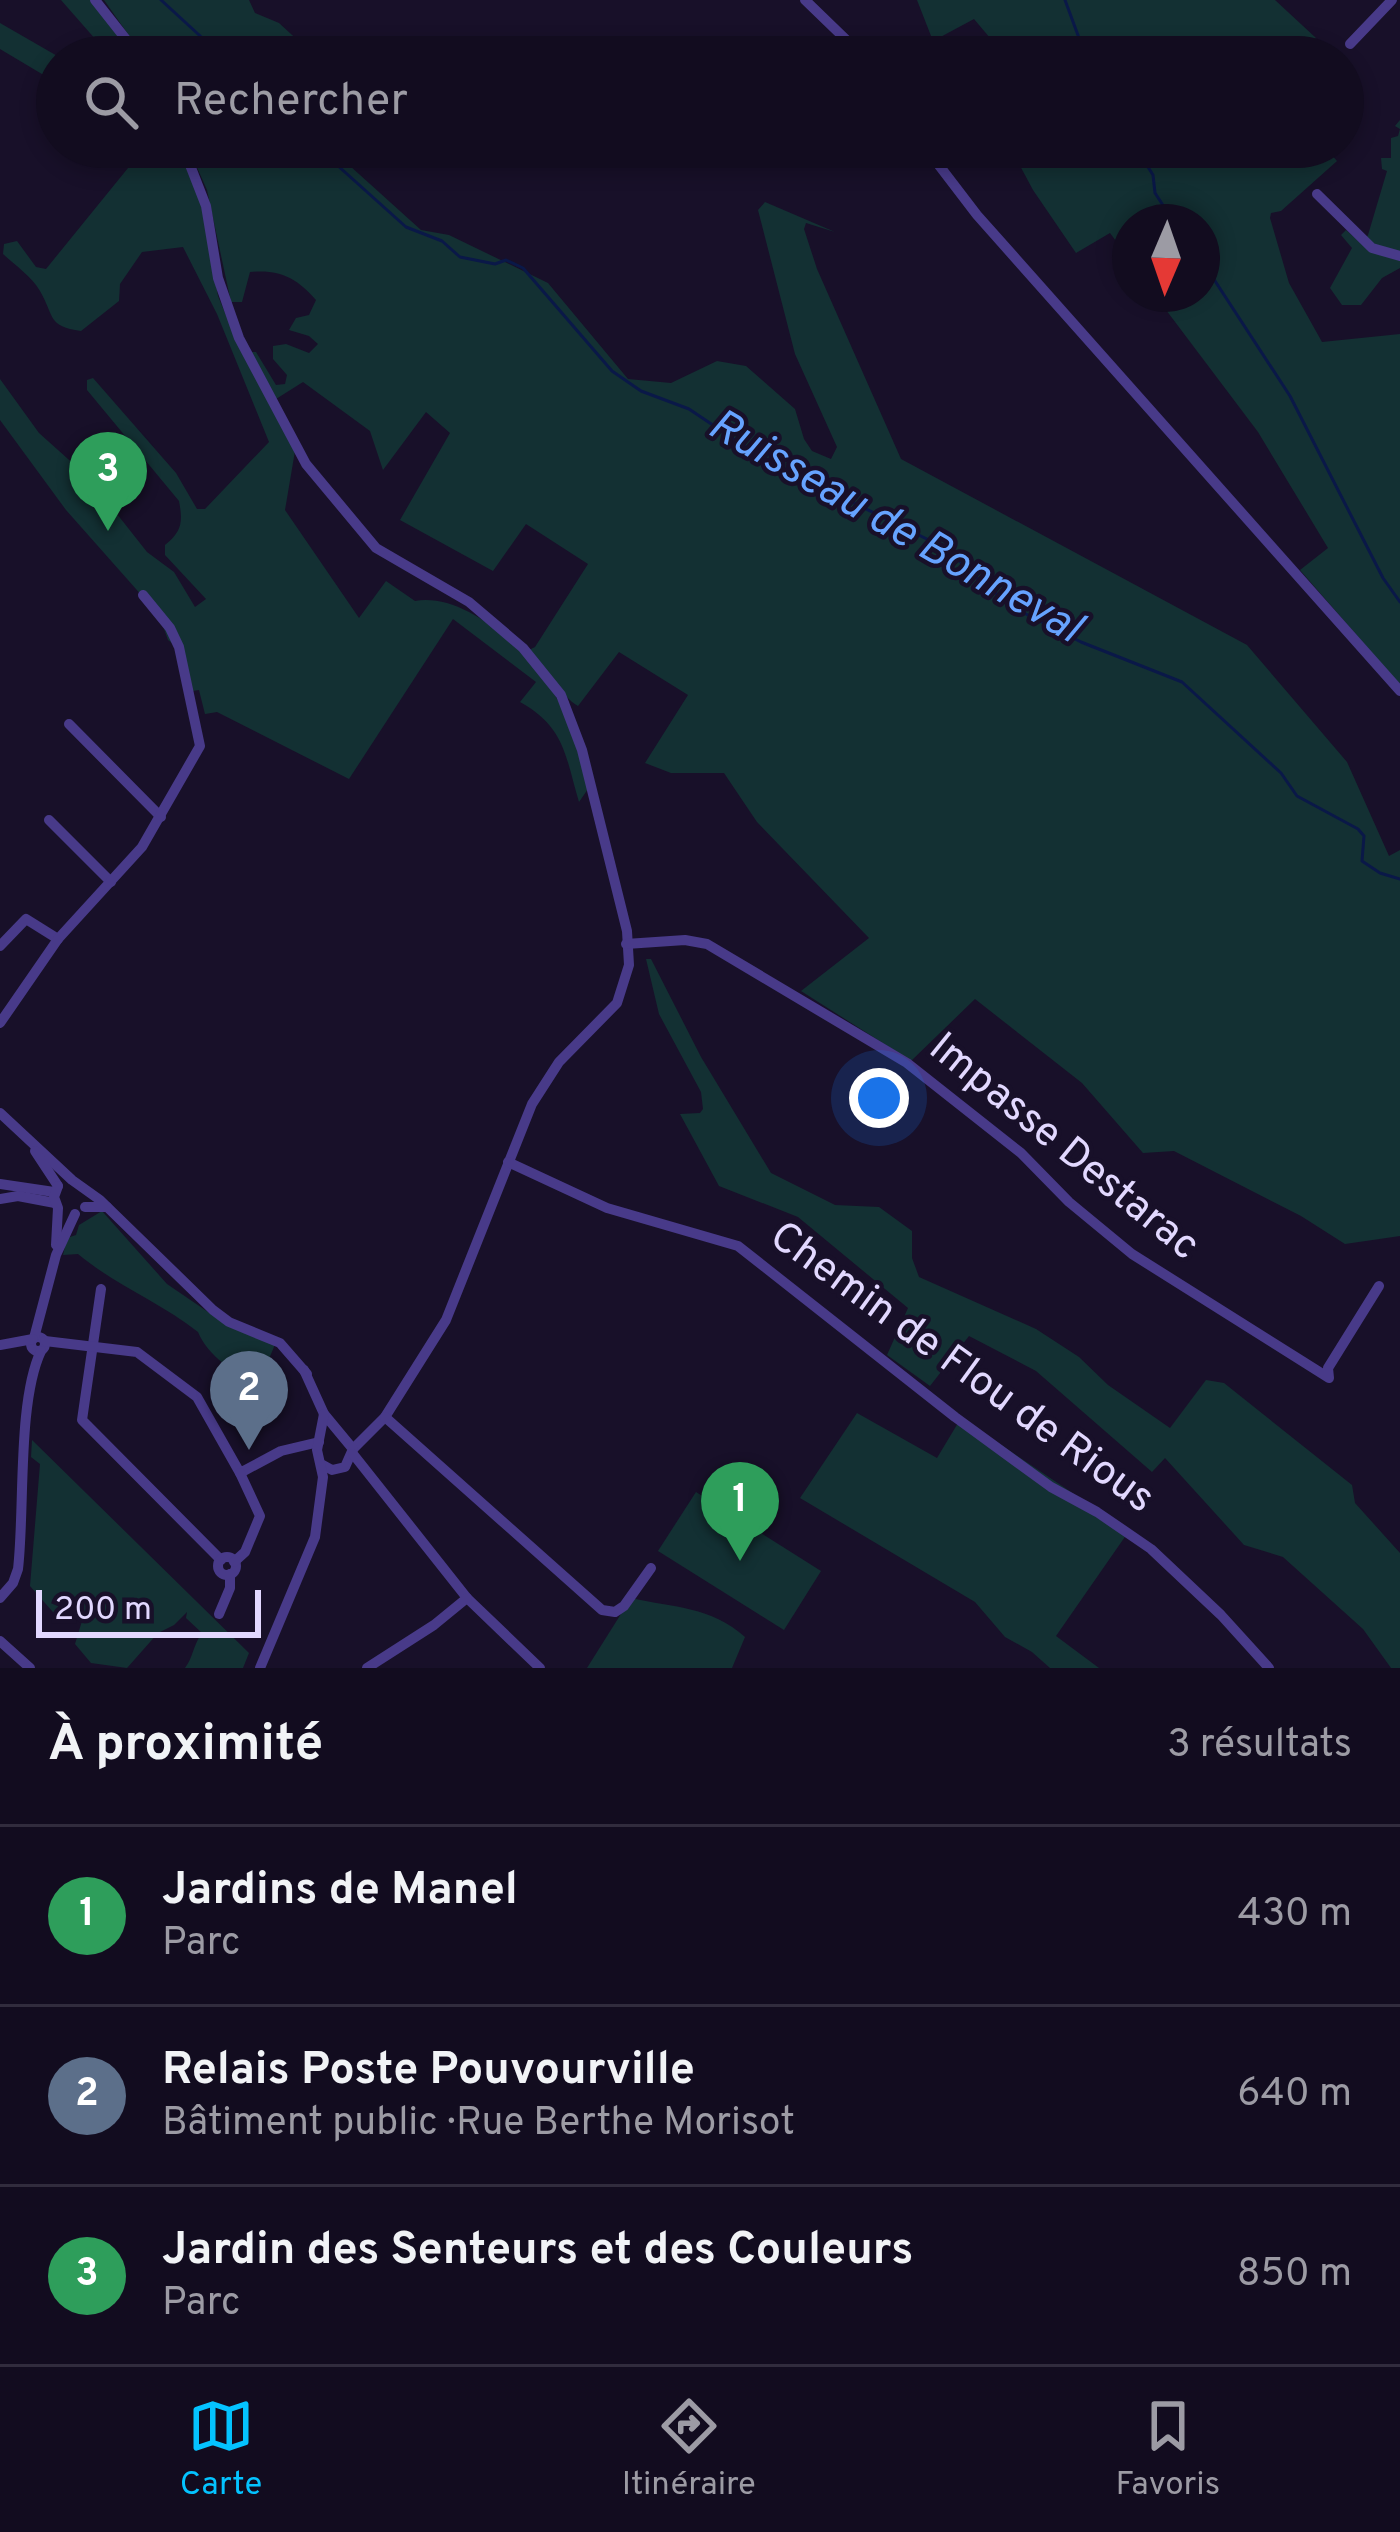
<!DOCTYPE html>
<html lang="fr">
<head>
<meta charset="utf-8">
<style>
	:root { --surface:#120c1f; --page:#1b1528; --text:#f1f3f6; --muted:#9c9ba4; --line:#312c3d; --accent:#04c3ff }
	body { margin:0; font-family:Overpass,sans-serif; background:var(--page); color:var(--text) }
	.compass { position:absolute; left:1112px; top:204px; width:108px; height:108px; border-radius:50%; background:var(--surface); box-shadow:0 6px 18px #0003; rotate:182deg }
	.scale { position:absolute; left:36px; bottom:30px; width:225px; box-sizing:border-box; padding-left:12px; border:6px solid #e2d8ff; border-top:0; font-size:33px; line-height:42px; white-space:nowrap; color:#e2d8ff; -webkit-text-stroke:9px #181029; paint-order:stroke }
	.you { position:absolute; left:879px; top:1098px; width:42px; height:42px; margin:-30px; border:9px solid #fff; border-radius:50%; background:#1a73e8; box-shadow:0 0 0 18px #1a73e833 }
	.badge { display:grid; place-items:center; width:78px; height:78px; border-radius:50%; background:var(--accent); color:#fff; font-size:39px; font-weight:700 }
	.pin { position:absolute; translate:-50% -99px; filter:drop-shadow(0 3px 6px #0008) }
	.pin::after { content:''; position:absolute; top:63px; width:42px; height:36px; background:inherit; clip-path:polygon(0 0,100% 0,50% 100%) }
	.list { margin:0; padding:0; list-style:none }
	h2 { display:flex; justify-content:space-between; align-items:center; height:156px; margin:0; padding:0 48px; font-size:51px }
	h2 small { font-size:39px; font-weight:400; color:var(--muted) }
	.list li { display:grid; grid-template-columns:78px 1fr auto; gap:36px; align-items:center; box-sizing:border-box; height:180px; padding:0 48px; border-top:3px solid var(--line) }
	.list b { display:block; font-size:45px; white-space:nowrap }
	.list p { margin:0; font-size:39px; white-space:nowrap; color:var(--muted) }
	.list em { font-size:39px; font-style:normal; color:var(--muted) }
	.icon { flex:none; width:66px; height:66px; fill:none; stroke:currentColor; stroke-width:2; stroke-linecap:round; stroke-linejoin:round }
	.map { position:relative; flex:none; width:1400px; height:1668px; overflow:hidden }
	.search { position:absolute; background:var(--surface); box-shadow:0 6px 18px #0003; left:36px; right:36px; top:36px; height:132px; display:flex; align-items:center; gap:30px; box-sizing:border-box; padding:0 42px; border-radius:66px; color:var(--muted); font-size:45px }
	.sheet { height:696px; background:var(--surface) }
	nav { display:flex; justify-content:space-around; align-items:center; box-sizing:border-box; height:168px; border-top:3px solid var(--line); background:var(--surface); font-size:33px; color:var(--muted) }
	nav a { display:grid; justify-items:center; gap:6px }
	nav .on { color:var(--accent) }
	.map>svg:first-child { display:block }
</style>
</head>
<body>
<div class="map">
<svg width="1400" height="1668" viewBox="0 0 1400 1668">
	<rect width="100%" height="100%" fill="#181029"/>
	<g fill="#133033">
		<path d="M61 0H92L135 57H111Z"/>
		<path d="M104 0H249L255 13 279 23 316 57H144Z"/>
		<path d="M917 0H1275L1316 38 1296 57H1006L974 19 933 41Z"/>
		<path d="M0 23 59 57 57 83 0 49Z"/>
		<path d="M1400 120V268L1382 278 1361 305H1342L1330 288 1352 248 1341 235 1346 230 1362 244 1368 235 1387 171 1382 169 1381 158H1391V138L1398 136 1400 129 1395 126Z"/>
		<path d="M128 147H179L204 210 218 296 240 349 295 451 285 510 359 618 386 581 415 601C472 591 545 666 566 716 576 739 582 765 588 789L579 802C565 755 565 727 520 702L536 682 453 619 349 779 217 712 205 714 199 690 186 692 177 647 168 640 159 615 66 510 0 420V379L39 433 87 476 147 552 174 572 195 607 206 599 165 555V545C182 531 183 522 179 501L87 390V380L93 378 176 473 197 509H205L269 442 217 314 183 247 142 252 120 284 119 301 81 331C47 326 55 317 40 291 32 277 15 265 3 254L4 244 17 241 36 267 46 269 128 168Z"/>
		<path d="M188 147H329L421 230 449 235 548 283 628 379 671 383 717 361 746 366 795 409 804 439 812 451 831 459 837 447 795 354 758 210 765 202 835 232 806 223 804 229 817 269 901 459 1247 645 1347 762 1389 856 1400 850V1236L1345 1244 1301 1216 1174 1151 1143 1153 1082 1083 975 999 911 1061 801 991 869 938 757 822 724 773H671L645 763 688 695 619 652 578 706C562 697 543 665 529 650L535 647 588 564 526 524 493 571 400 520 450 433 426 412 383 470 370 431 303 382 276 399 250 352H256L276 385 285 384 287 375 273 359V346L286 344 309 353 318 344 309 336 289 330 296 318 309 315 316 300C297 278 280 269 250 272L242 302H231L207 190Z"/>
		<path d="M1010 147H1325L1337 161 1281 211 1271 213 1270 218 1289 283 1322 342 1400 334V685L1300 570 1328 548 1258 432 1154 294H1202V222H1130V260L1110 233 1076 253 1033 190Z"/>
		<path d="M646 959H651L701 1057 771 1173 835 1205 879 1207 912 1231V1258L919 1277 1036 1329 1079 1357 1108 1385 1170 1428 1206 1380 1224 1383 1352 1485 1355 1503 1400 1553V1668H1391L1363 1629 1283 1557 1244 1545 1165 1458 1152 1472 1036 1371 969 1336 930 1386 887 1355 908 1308 798 1217 719 1186 680 1114 700 1113 703 1109 701 1092 659 1014Z"/>
		<path d="M102 1211 167 1284 230 1327 276 1342 257 1388C237 1373 208 1357 198 1332 160 1302 115 1285 78 1254L63 1255 67 1238 76 1235 79 1225Z"/>
		<path d="M857 1413 937 1458 961 1418 1129 1531 1056 1636 1099 1668H1050L1032 1652 1005 1637 975 1602 800 1498Z"/>
		<path d="M32 1440 249 1653 243 1668H185C193 1658 193 1645 202 1633L186 1618 187 1612 174 1625 158 1633 127 1668 91 1663 75 1644 82 1621 73 1610 60 1620 30 1586 40 1464 31 1457Z"/>
		<path d="M696 1492 821 1571 784 1630 658 1551Z"/>
		<path d="M631 1598C675 1608 710 1606 745 1637L732 1668H587Z"/>
	</g>
	<g fill="none" stroke-linecap="round" stroke-linejoin="round">
		<g stroke="#0a1848" stroke-width="3">
			<path d="M161 0 223 57"/>
			<path d="M1065 0 1086 57"/>
			<path d="M317 147 406 227 442 241 460 257 495 264 506 260 523 268 612 371 641 391 689 409 759 456 947 549 985 586 1026 614 1081 642 1182 682 1281 773 1297 796 1358 829 1364 836 1362 861 1380 873 1400 879"/>
			<path d="M1125 147 1143 159 1153 175 1155 193 1174 222"/>
			<path d="M1202 261 1290 396 1383 578 1400 602"/>
		</g>
		<g stroke="#483a89" stroke-width="10">
			<path d="M95 0 140 57"/>
			<path d="M805 0 864 57"/>
			<path d="M1350 44 1392 0"/>
			<path d="M183 147 206 206 218 278 239 338 306 464 376 548 469 602 523 648 561 695 582 750 627 931 629 965 617 1003 559 1062 532 1104 446 1320 385 1417 353 1449"/>
			<path d="M925 147 977 215 1400 691"/>
			<path d="M1317 194 1372 248 1400 256"/>
			<path d="M69 724 161 817"/>
			<path d="M49 820 111 882"/>
			<path d="M626 944 685 940 707 944 907 1063 1021 1153 1069 1202 1132 1254 1329 1378 1328 1368 1379 1286"/>
			<path d="M0 946 26 919 58 939"/>
			<path d="M0 1023 58 939 142 847 200 746 179 647 170 628 143 595"/>
			<path d="M0 1113 72 1180 100 1200 213 1310 229 1322 280 1343 307 1374"/>
			<path d="M35 1151 58 1186"/>
			<path d="M508 1162 607 1208 738 1246 955 1417 1051 1487 1097 1512 1151 1549 1221 1615 1269 1668"/>
			<path d="M0 1184 54 1192"/>
			<path d="M0 1199 18 1196 55 1203"/>
			<path d="M85 1207H107"/>
			<path d="M56 1245 58 1208 54 1197 58 1186"/>
			<path d="M101 1289 82 1420 221 1560"/>
			<circle cx="38" cy="1344" r="7"/>
			<path d="M34 1338 56 1255 75 1214"/>
			<path d="M45 1341 137 1352 197 1397 240 1473 281 1451 319 1442"/>
			<path d="M0 1345 33 1339"/>
			<path d="M304 1370 324 1414 353 1449 345 1467 332 1470 323 1465"/>
			<path d="M385 1417 602 1610 615 1612 624 1606 651 1568"/>
			<path d="M353 1454 467 1598 540 1668"/>
			<circle cx="227" cy="1566" r="9"/>
			<path d="M234 1562 245 1552 260 1516 240 1473"/>
			<path d="M0 1598 13 1583 18 1569C25 1510 17 1402 41 1351"/>
			<path d="M219 1614 230 1588V1574"/>
			<path d="M0 1641 30 1668"/>
			<path d="M260 1668 315 1537 323 1477 317 1450 324 1414"/>
			<path d="M367 1668 434 1625 467 1598"/>
		</g>
	</g>
	<g text-anchor="middle" dominant-baseline="central" stroke-width="9" stroke-linejoin="round" paint-order="stroke">
		<g font-size="42" fill="#e2d8ff" stroke="#181029">
			<text transform="translate(1063 1148) rotate(39)">Impasse Destarac</text>
			<text transform="translate(961 1369) rotate(36)">Chemin de Flou de Rious</text>
		</g>
		<g font-size="45" font-style="italic" fill="#66a3ff" stroke="#181029">
			<text transform="translate(894 528) rotate(30)">Ruisseau de Bonneval</text>
		</g>
	</g>
</svg>
<svg class="compass" viewBox="-18 -18 36 36"><path d="M0-13l5 13h-10z" fill="#e53935"/><path d="M0 13l5-13h-10z" fill="#9c9ba4"/></svg>
<div class="scale">200 m</div>
<div class="you"></div>
<div class="pin badge" style="left:740px;top:1561px;background:#2e9e5b">1</div>
<div class="pin badge" style="left:249px;top:1450px;background:#5c6f8a">2</div>
<div class="pin badge" style="left:108px;top:531px;background:#2e9e5b">3</div>
<div class="search"><svg class="icon" aria-label="search" viewBox="0 0 24 24"><circle cx="10" cy="10" r="6"/><path d="M15 15l6 6"/></svg>Rechercher</div>
</div>
<section class="sheet">
<h2>À proximité<small>3 résultats</small></h2>
<ul class="list">
<li><span class="badge" style="background:#2e9e5b">1</span><div><b>Jardins de Manel</b><p>Parc</p></div><em>430 m</em></li>
<li><span class="badge" style="background:#5c6f8a">2</span><div><b>Relais Poste Pouvourville</b><p>Bâtiment public · Rue Berthe Morisot</p></div><em>640 m</em></li>
<li><span class="badge" style="background:#2e9e5b">3</span><div><b>Jardin des Senteurs et des Couleurs</b><p>Parc</p></div><em>850 m</em></li>
</ul>
</section>
<nav>
<a class="on"><svg class="icon" aria-label="map" viewBox="0 0 24 24"><path d="M3 6l6-2 6 2 6-2v14l-6 2-6-2-6 2zM9 4v14M15 6v14"/></svg>Carte</a>
<a><svg class="icon" aria-label="directions" viewBox="0 0 24 24"><path d="M12 3l9 9-9 9-9-9zM9 14v-3h6M13 9l2 2-2 2"/></svg>Itinéraire</a>
<a><svg class="icon" aria-label="saved" viewBox="0 0 24 24"><path d="M7 4h10v16l-5-4-5 4z"/></svg>Favoris</a>
</nav>
</body>
</html>
